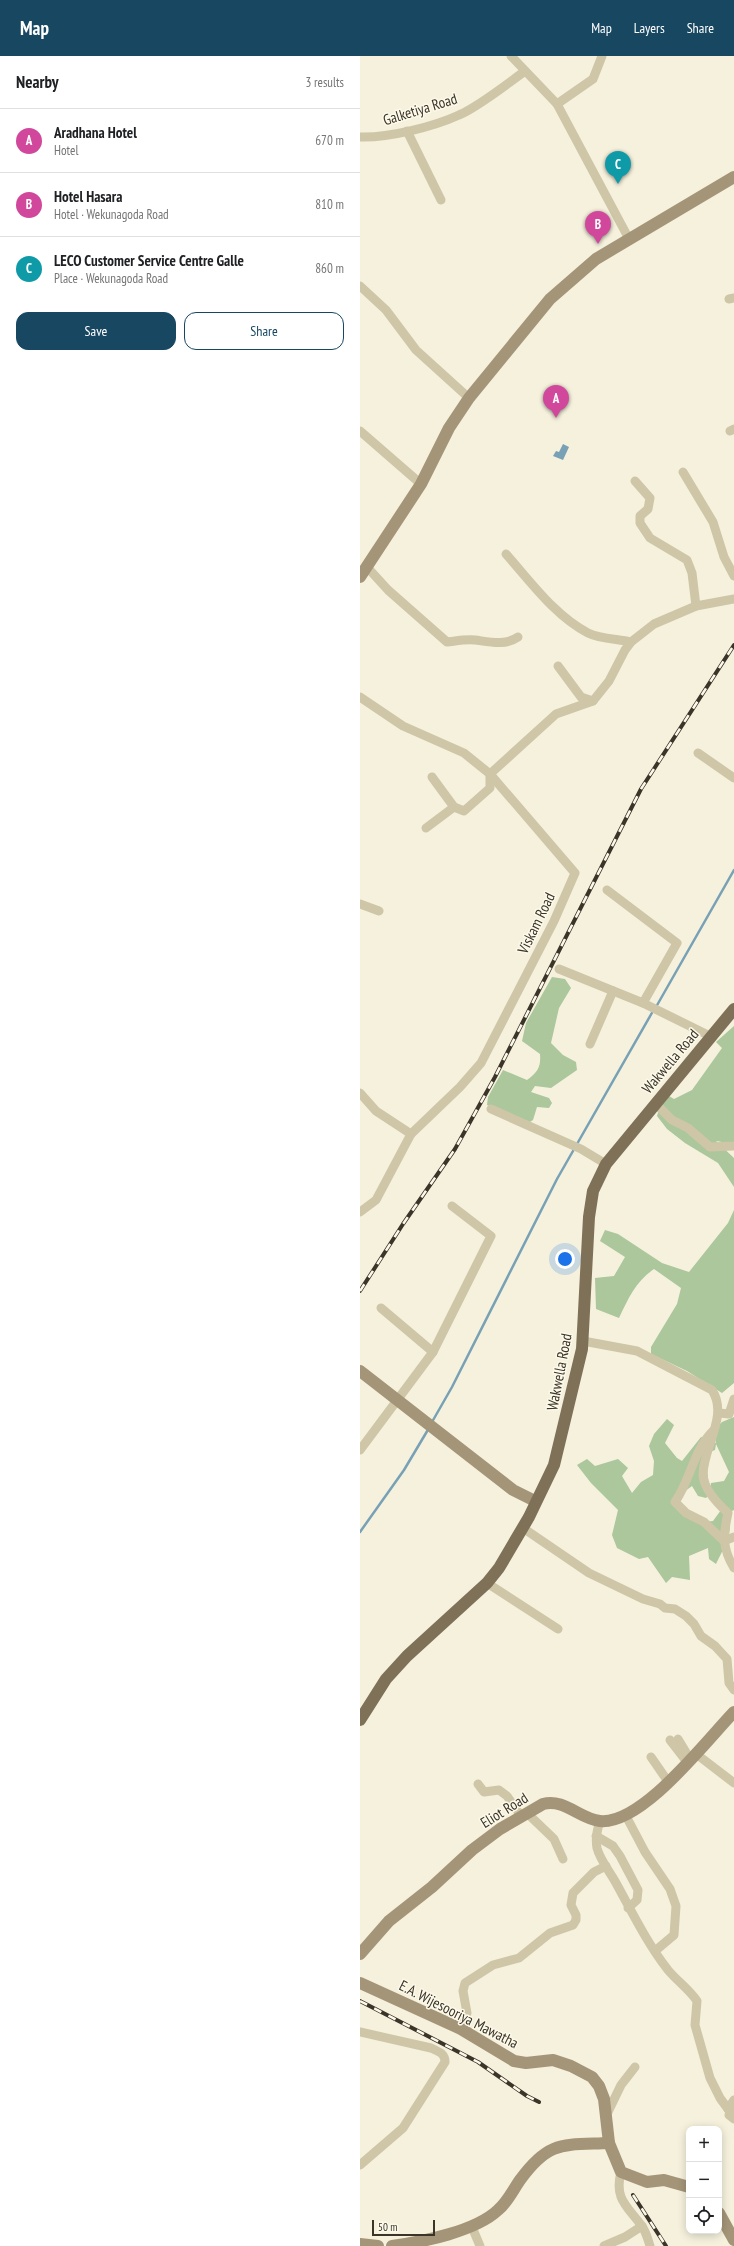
<!DOCTYPE html>
<html lang="en">
<head>
<meta charset="utf-8">
<style>
	:root { --surface:#fff; --page:#f2f2f2; --text:#202124; --muted:#757577; --line:#e0e0e0; --accent:#184762 }
	body { margin:0; font-family:"PT Sans Narrow",sans-serif; background:var(--page); color:var(--text) }
	.controls { position:absolute; right:12px; bottom:12px; display:grid; overflow:hidden; border-radius:8px; box-shadow:0 2px 10px #0003 }
	.controls button { width:36px; height:36px; display:grid; place-items:center; padding:0; border:0; border-bottom:1px solid var(--line); background:var(--surface); color:var(--text); font:20px sans-serif }
	.scale { position:absolute; left:12px; bottom:10px; width:63px; box-sizing:border-box; padding-left:4px; border:2px solid #3b3428; border-top:0; font-size:11px; line-height:14px; white-space:nowrap; color:#3b3428; -webkit-text-stroke:3px #fcf9ea; paint-order:stroke }
	.you { position:absolute; left:205px; top:1203px; width:14px; height:14px; margin:-10px; border:3px solid #fff; border-radius:50%; background:#1a73e8; box-shadow:0 0 0 6px #1a73e833 }
	.badge { display:grid; place-items:center; width:26px; height:26px; border-radius:50%; background:var(--accent); color:#fff; font-size:13px; font-weight:700 }
	.pin { position:absolute; translate:-50% -33px; filter:drop-shadow(0 1px 2px #0008) }
	.pin::after { content:''; position:absolute; top:21px; width:14px; height:12px; background:inherit; clip-path:polygon(0 0,100% 0,50% 100%) }
	.list { margin:0; padding:0; list-style:none }
	h2 { display:flex; justify-content:space-between; align-items:center; height:52px; margin:0; padding:0 16px; font-size:17px }
	h2 small { font-size:13px; font-weight:400; color:var(--muted) }
	.list li { display:grid; grid-template-columns:26px 1fr auto; gap:12px; align-items:center; box-sizing:border-box; height:64px; padding:0 16px; border-top:1px solid var(--line) }
	.list b { display:block; font-size:15px; white-space:nowrap }
	.list p { margin:0; font-size:13px; white-space:nowrap; color:var(--muted) }
	.list em { font-size:13px; font-style:normal; color:var(--muted) }
	.actions { display:flex; gap:8px; padding:12px 16px }
	.actions a { flex:1; padding:9px 0; border:1px solid var(--accent); border-radius:12px; text-align:center; font-size:14px; color:var(--accent) }
	.actions .main { background:var(--accent); color:#fff }
	.icon { flex:none; width:22px; height:22px; fill:none; stroke:currentColor; stroke-width:2; stroke-linecap:round; stroke-linejoin:round }
	.map { position:relative; flex:none; width:374px; height:2190px; overflow:hidden }
	header { display:flex; align-items:center; gap:24px; box-sizing:border-box; height:56px; padding:0 20px; background:var(--accent); color:#fff }
	header strong { font-size:19px }
	nav { display:flex; gap:22px; margin-inline-start:auto; font-size:14px }
	main { display:flex }
	aside { flex:1; background:var(--surface) }
	.map>svg:first-child { display:block }
</style>
</head>
<body>
<header>
<strong>Map</strong>
<nav><a>Map</a><a>Layers</a><a>Share</a></nav>
</header>
<main>
<aside>
<h2>Nearby<small>3 results</small></h2>
<ul class="list">
<li><span class="badge" style="background:#d1479c">A</span><div><b>Aradhana Hotel</b><p>Hotel</p></div><em>670 m</em></li>
<li><span class="badge" style="background:#d1479c">B</span><div><b>Hotel Hasara</b><p>Hotel · Wekunagoda Road</p></div><em>810 m</em></li>
<li><span class="badge" style="background:#0f9aa8">C</span><div><b>LECO Customer Service Centre Galle</b><p>Place · Wekunagoda Road</p></div><em>860 m</em></li>
</ul>
<div class="actions"><a class="main">Save</a><a>Share</a></div>
</aside>
<div class="map">
<svg width="374" height="2190" viewBox="0 0 374 2190">
	<rect width="100%" height="100%" fill="#f5f1dd"/>
	<g fill="#abc79b" fill-rule="evenodd">
		<path d="M192 921 205 923 211 932 199 952 191 987 203 999 216 1006 217 1014 191 1032 175 1030 171 1036 189 1042 192 1047 189 1052 177 1051 173 1064 170 1066 127 1049 128 1041 143 1014 167 1024C178 1016 181 1011 180 998L162 985 166 967Z"/>
		<path d="M374 970V1088L356 1085 374 1102V1131L358 1107 325 1087 307 1073 297 1060 303 1041 309 1040 314 1043 332 1034 362 992 356 986Z"/>
		<path d="M374 1154V1327L362 1337 327 1315 291 1298V1291L317 1248 321 1232 294 1213C276 1225 268 1243 259 1262L236 1253 235 1222 254 1220 265 1201 240 1185 245 1174 258 1178 302 1207 329 1216 368 1167Z"/>
		<path d="M374 1361V1454L368 1457C374 1477 365 1489 356 1508L349 1503 348 1492 329 1500 330 1524 312 1521 306 1527 288 1501 279 1503 257 1492 252 1479 258 1454 231 1427 217 1409 227 1403 235 1410 258 1403 268 1412 262 1420 272 1437 281 1426 293 1419 294 1405 289 1390 294 1378 307 1363 314 1369 305 1387 317 1402 322 1405 341 1381 356 1387 353 1375 362 1366ZM356 1388 369 1416 364 1425 351 1427 350 1437 345 1398 355 1394ZM332 1430 338 1440 346 1442 350 1438 361 1454 353 1465 344 1466 313 1444Z"/>
	</g>
	<path fill="#78a1b6" d="M203 388 209 391 203 404 193 400 196 395 199 396Z"/>
	<g fill="none" stroke-linecap="round" stroke-linejoin="round">
		<g stroke="#78a1b6" stroke-width="2.5">
			<path d="M296 951 374 814"/>
			<path d="M72 1366 92 1331 197 1123 293 955"/>
			<path d="M0 1476 44 1414 69 1372"/>
		</g>
		<g stroke="#cfc6a7" stroke-width="9">
			<path d="M151 0 197 48 269 183"/>
			<path d="M197 48 233 23 242 0"/>
			<path d="M47 75 81 144"/>
			<path d="M0 81C28 82 73 71 99 59 118 51 147 28 165 15"/>
			<path d="M0 230 26 254 56 294 109 342"/>
			<path d="M369 243 374 242"/>
			<path d="M0 375 61 428"/>
			<path d="M370 375 374 373"/>
			<path d="M323 416 353 466 364 501 374 520"/>
			<path d="M275 425 290 442 288 453 280 460V467L290 482 327 504 332 517 336 550"/>
			<path d="M146 498C170 525 195 560 228 577 240 583 258 583 271 586"/>
			<path d="M7 511 28 534 87 586C96 585 106 583 115 584 130 586 145 590 158 581"/>
			<path d="M198 610 221 641 233 645"/>
			<path d="M0 641 43 670 104 697 130 718 215 817 194 865 121 1007 100 1031 51 1078 16 1144 0 1156"/>
			<path d="M338 697 374 722"/>
			<path d="M72 721 94 751 104 755 130 732V718L196 658 233 645 249 625 265 594 271 586 294 568 336 550 374 543"/>
			<path d="M66 772 94 751"/>
			<path d="M247 834 317 887 283 947 352 981"/>
			<path d="M0 848 19 855"/>
			<path d="M199 913 283 947"/>
			<path d="M230 988 253 935"/>
			<path d="M0 1037 16 1055 51 1078"/>
			<path d="M295 1047 312 1064 328 1072 350 1091 374 1090"/>
			<path d="M131 1053 221 1093 246 1108"/>
			<path d="M21 1252 73 1296"/>
			<path d="M223 1285 277 1295 352 1334C369 1360 343 1391 343 1419 344 1434 358 1448 368 1457 363 1479 362 1492 374 1512"/>
			<path d="M359 1357 369 1358 374 1343"/>
			<path d="M353 1375C333 1395 331 1423 315 1446L326 1457 344 1466 364 1485 374 1481"/>
			<path d="M0 1394 73 1296 131 1180 92 1150"/>
			<path d="M163 1472 229 1517 283 1543 300 1548 305 1552 315 1553 326 1560 334 1568 341 1580 355 1590 367 1603 369 1627 374 1634"/>
			<path d="M127 1527 198 1573"/>
			<path d="M318 1683 327 1698"/>
			<path d="M310 1684 327 1706"/>
			<path d="M335 1697 374 1727"/>
			<path d="M291 1701 309 1727"/>
			<path d="M118 1728 124 1736 139 1734 147 1740 161 1760"/>
			<path d="M167 1757 194 1783 203 1803"/>
			<path d="M266 1760 285 1796 310 1833 316 1850 314 1879 295 1895"/>
			<path d="M240 1765C237 1774 235 1782 237 1792 240 1804 250 1816 256 1827 272 1856 287 1887 308 1914 317 1925 329 1933 337 1945L335 1969 350 2022 360 2042 368 2053 374 2054"/>
			<path d="M236 1780 253 1790 260 1800 278 1834 277 1844 268 1852"/>
			<path d="M101 1973 107 1957 103 1935 105 1927 133 1909 159 1902 190 1877 213 1869 216 1864V1859L211 1849 213 1837 234 1816 246 1810"/>
			<path d="M0 1976 71 1992C79 1996 85 1997 85 2006L43 2072 0 2109"/>
			<path d="M368 2053 374 2044"/>
			<path d="M247 2058 261 2029 275 2011"/>
			<path d="M369 2059 374 2063"/>
			<path d="M261 2116C254 2143 267 2150 281 2169 286 2175 288 2184 290 2190"/>
			<path d="M112 2171 120 2190"/>
			<path d="M244 2190 265 2181 282 2170"/>
		</g>
		<g stroke="#a49578" stroke-width="12">
			<path d="M0 521 61 428 89 372 109 342 190 243 236 203 374 121"/>
			<path d="M0 1315 153 1434 175 1445"/>
			<path d="M0 1898 29 1865 72 1831 112 1794 140 1773 183 1748C204 1742 220 1763 240 1765 282 1769 346 1685 374 1656"/>
			<path d="M0 1927 101 1973 154 2005 166 2007 193 2004 211 2010 232 2021 239 2030 244 2043 249 2087 261 2116 287 2126 304 2124 329 2131"/>
			<path d="M359 2157 374 2184"/>
			<path d="M0 2188 18 2190"/>
			<path d="M32 2190C63 2186 116 2175 138 2154 147 2147 153 2134 160 2124 189 2084 203 2089 249 2087"/>
		</g>
		<path stroke="#7f7158" stroke-width="12" d="M0 1664 26 1623 47 1600 127 1527 139 1512 169 1461 194 1409 222 1293 229 1161 233 1135 246 1108 374 953"/>
		<g stroke="#3b3428" stroke-width="4">
			<g id="rail">
				<path d="M0 1235 43 1168 95 1093 135 1021 281 733 374 589"/>
				<path d="M0 1945 118 2006 167 2040 179 2046"/>
				<path d="M273 2139 306 2190"/>
			</g>
		</g>
		<use href="#rail" stroke="#fcf9ea" stroke-width="2.5" stroke-dasharray="8" stroke-linecap="butt"/>
	</g>
	<g text-anchor="middle" dominant-baseline="central" stroke-width="3" stroke-linejoin="round" paint-order="stroke">
		<g font-size="15" fill="#3b3428" stroke="#fcf9ea">
			<text transform="translate(60 53) rotate(-17)">Galketiya Road</text>
			<text transform="translate(176 867) rotate(-64)">Viskam Road</text>
			<text transform="translate(310 1005) rotate(-50)">Wakwella Road</text>
			<text transform="translate(199 1316) rotate(-79)">Wakwella Road</text>
			<text transform="translate(144 1754) rotate(-32)">Eliot Road</text>
			<text transform="translate(99 1958) rotate(27)">E.A. Wijesooriya Mawatha</text>
		</g>
	</g>
</svg>
<div class="controls">
<button>+</button>
<button>−</button>
<button><svg class="icon" aria-label="locate" viewBox="0 0 24 24"><circle cx="12" cy="12" r="6"/><path d="M12 2v4M12 18v4M2 12h4M18 12h4"/></svg></button>
</div>
<div class="scale">50 m</div>
<div class="you"></div>
<div class="pin badge" style="left:196px;top:362px;background:#d1479c">A</div>
<div class="pin badge" style="left:238px;top:188px;background:#d1479c">B</div>
<div class="pin badge" style="left:258px;top:128px;background:#0f9aa8">C</div>
</div>
</main>
</body>
</html>
